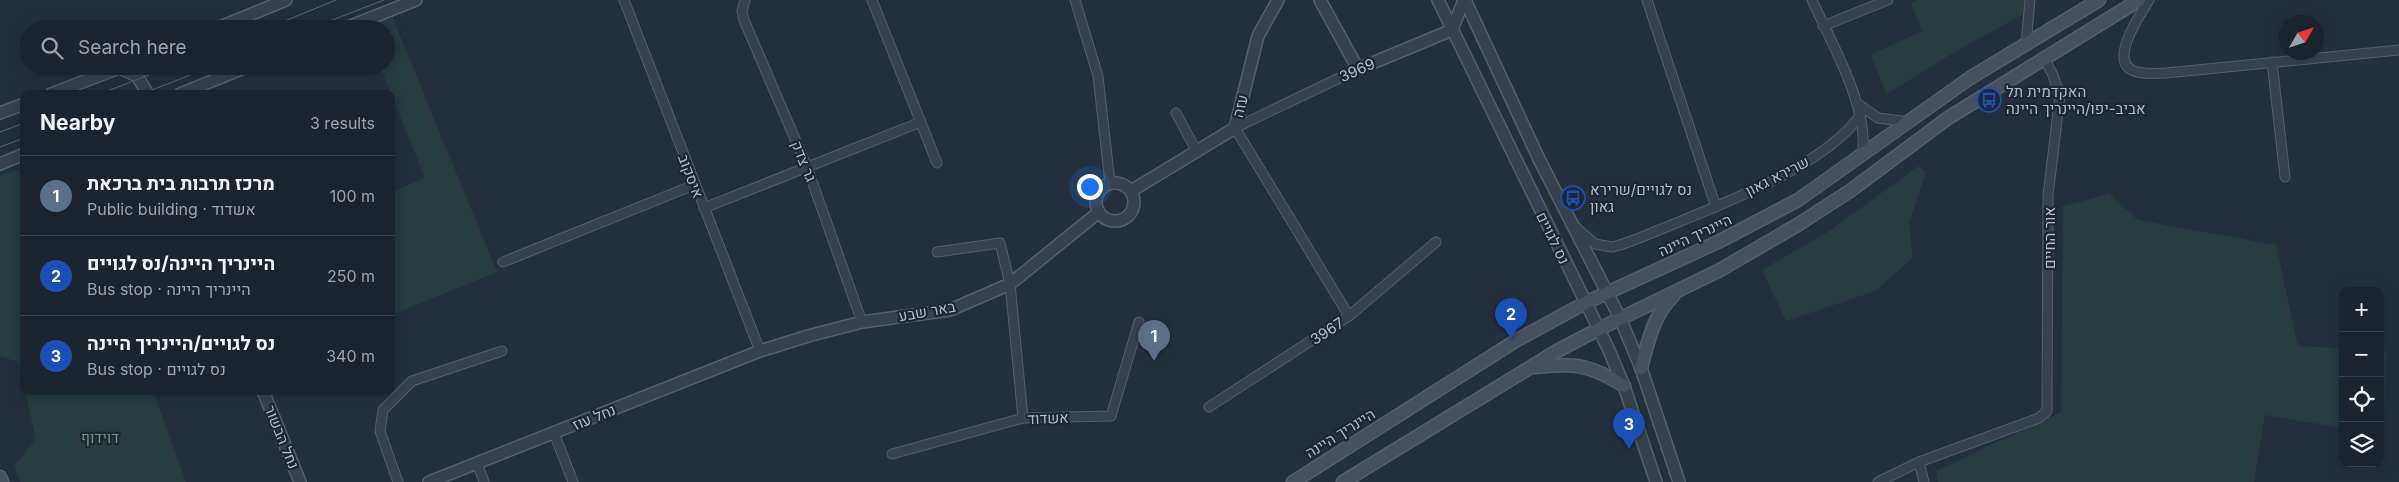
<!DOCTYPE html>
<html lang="en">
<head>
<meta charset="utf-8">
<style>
	:root { --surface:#1b232e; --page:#242b36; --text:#f1f3f6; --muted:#a0a4aa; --line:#39404a; --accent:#8ab4f8 }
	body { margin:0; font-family:Inter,Heebo,sans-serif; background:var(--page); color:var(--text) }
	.controls { position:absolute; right:15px; bottom:15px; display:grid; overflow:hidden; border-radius:10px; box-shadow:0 2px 12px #0003 }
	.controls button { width:45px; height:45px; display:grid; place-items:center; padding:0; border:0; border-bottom:1px solid var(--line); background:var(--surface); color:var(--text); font:25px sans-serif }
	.compass { position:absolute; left:2279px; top:15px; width:45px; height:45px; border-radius:50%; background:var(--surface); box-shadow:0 2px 12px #0003; rotate:51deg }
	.you { position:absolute; left:1089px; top:186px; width:18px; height:18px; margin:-12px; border:4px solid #fff; border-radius:50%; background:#1a73e8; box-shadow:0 0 0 8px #1a73e833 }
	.badge { display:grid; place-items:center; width:32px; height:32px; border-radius:50%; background:var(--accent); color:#fff; font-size:16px; font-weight:700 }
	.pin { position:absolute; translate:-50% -41px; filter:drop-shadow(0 1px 2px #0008) }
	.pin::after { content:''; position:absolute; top:26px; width:18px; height:15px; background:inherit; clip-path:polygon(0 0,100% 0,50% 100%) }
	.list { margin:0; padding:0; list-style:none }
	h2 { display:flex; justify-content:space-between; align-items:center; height:65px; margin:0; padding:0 20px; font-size:21px }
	h2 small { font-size:16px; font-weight:400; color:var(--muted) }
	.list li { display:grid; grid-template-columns:32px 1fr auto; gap:15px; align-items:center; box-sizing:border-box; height:80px; padding:0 20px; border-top:1px solid var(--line) }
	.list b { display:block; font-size:19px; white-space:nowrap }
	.list p { margin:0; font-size:16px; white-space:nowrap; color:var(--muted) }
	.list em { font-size:16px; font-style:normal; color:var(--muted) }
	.icon { flex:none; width:28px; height:28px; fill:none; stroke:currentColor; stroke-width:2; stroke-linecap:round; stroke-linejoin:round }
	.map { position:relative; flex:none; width:2399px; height:482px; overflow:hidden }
	.search { position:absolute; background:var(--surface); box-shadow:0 2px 12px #0003; left:20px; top:20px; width:375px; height:55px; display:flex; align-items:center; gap:12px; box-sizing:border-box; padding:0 18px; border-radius:28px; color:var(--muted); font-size:19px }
	.panel { position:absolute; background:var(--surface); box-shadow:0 2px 12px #0003; left:20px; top:90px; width:375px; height:305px; border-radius:10px }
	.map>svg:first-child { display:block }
</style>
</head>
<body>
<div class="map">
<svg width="2399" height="482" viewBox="0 0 2399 482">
	<rect width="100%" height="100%" fill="#242f3e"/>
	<g fill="#263c3f">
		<path d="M1919 0H2024L2023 14 1953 53 1887 94 1870 55 1922 31 1911 3Z"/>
		<path d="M392 16 497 272 391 315V192L425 178 380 66H386V29L364 27Z"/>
		<path d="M1918 166 1926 173 1909 223 1913 258 1875 291 1786 321 1762 270 1831 230Z"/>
		<path d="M24 167V387L18 362 0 356V176Z"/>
		<path d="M2109 194 2138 220 2276 245 2298 346 2343 348V428L2265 415 2254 482H1938L1936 471 2061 412 2063 206Z"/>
		<path d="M2380 350 2387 351 2383 435 2380 434Z"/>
		<path d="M25 391H153L186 482H20L14 466 36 439Z"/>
	</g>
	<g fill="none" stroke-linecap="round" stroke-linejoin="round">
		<g stroke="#565f6c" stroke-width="11">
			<g id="minor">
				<path d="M624 0 760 351"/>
				<path d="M745 0 742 11 744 20 807 167 862 322"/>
				<path d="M872 0 937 163"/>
				<path d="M1075 0 1098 76 1110 183"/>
				<path d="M1647 0 1716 207"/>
				<path d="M1812 0C1831 42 1871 111 1862 156"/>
				<path d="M2149 0C2140 15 2108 61 2134 71 2144 75 2156 73 2166 73L2399 50"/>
				<path d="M1823 26 1888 0"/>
				<path d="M2026 44 2030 0"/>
				<path d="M2272 62 2285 177"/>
				<path d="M1858 104 1878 118 1909 122"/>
				<path d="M1176 113 1196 150"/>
				<path d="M704 208 921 122"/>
				<path d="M1577 228 1595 244 1612 247C1631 243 1650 233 1669 226 1725 203 1828 164 1861 114"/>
				<path d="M937 252 1000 243 1010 284 1023 418"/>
				<path d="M503 262 694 185"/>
				<path d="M1349 316 1235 128 1358 69"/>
				<path d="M1209 407 1349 316 1436 242"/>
				<path d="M554 433 573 482"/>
				<path d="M892 454 1023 418 1111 416 1139 322"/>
				<path d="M1919 462 1924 482"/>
				<path d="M477 463 484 482"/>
				<path d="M398 482 380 431 383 410 412 381 502 351"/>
				<path d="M1878 482 1919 462 2039 418 2047 411 2048 195 2060 96 2053 75 2044 58"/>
			</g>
		</g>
		<g stroke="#565f6c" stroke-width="14">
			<g id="tertiary">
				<path d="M1320 0 1358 69 1452 30 1464 0"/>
				<path d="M1438 0 1608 348 1624 386 1656 482"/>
				<path d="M1465 0 1539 159 1620 318 1641 368 1679 482"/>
				<path d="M215 29 286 0"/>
				<path d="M343 29 416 0"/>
				<path d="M120 68 137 76 148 94"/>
				<path d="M51 94 124 66"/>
				<path d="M180 94 249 66"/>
				<path d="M0 113 24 104"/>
				<path d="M0 164 24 154"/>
				<circle cx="1115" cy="202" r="19"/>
				<path d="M1131 191 1235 128 1258 36 1278 0"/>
				<path d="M263 391 300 482"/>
				<path d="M429 482 760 351 808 336 862 322 950 310 1010 284 1099 212"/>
			</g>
		</g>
		<g stroke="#565f6c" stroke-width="15">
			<g id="secondary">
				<path d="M1534 367C1575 363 1589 364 1624 386"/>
				<path d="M1641 368C1648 342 1653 316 1673 296"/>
				<path d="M0 477 2 482"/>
				<path d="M1293 482 1517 340 1585 303 1720 241 1798 200 1970 78 2099 0"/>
				<path d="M1343 482 1557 351 1599 329 1720 270 1799 224 1850 191 1948 118 2139 0"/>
			</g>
		</g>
		<use href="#minor" stroke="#38414e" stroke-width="9"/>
		<use href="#tertiary" stroke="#38414e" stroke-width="11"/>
		<use href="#secondary" stroke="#465061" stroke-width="12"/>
		<g stroke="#5a6575" stroke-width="1">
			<path d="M265 29 336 0"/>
			<path d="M309 29 384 0"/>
			<path d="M100 94 172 66"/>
			<path d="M142 94 213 66"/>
			<path d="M0 132 24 123"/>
			<path d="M0 147 24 138"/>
		</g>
	</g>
	<defs>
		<g id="bus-ring" transform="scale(1.25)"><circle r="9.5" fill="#1d2633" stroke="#1a4fb4" stroke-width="1.5"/><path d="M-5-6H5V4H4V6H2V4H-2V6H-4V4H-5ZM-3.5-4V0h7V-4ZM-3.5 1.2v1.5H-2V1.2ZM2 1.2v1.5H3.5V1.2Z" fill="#1a4fb4"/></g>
	</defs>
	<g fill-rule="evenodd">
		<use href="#bus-ring" x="1989" y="100"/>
		<use href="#bus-ring" x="1573" y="198"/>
	</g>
	<g text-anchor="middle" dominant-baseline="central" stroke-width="4.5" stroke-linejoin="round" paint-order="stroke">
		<g font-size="15" fill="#b4bcc9" stroke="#1d2633">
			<text transform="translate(1357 70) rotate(-24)">3969</text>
			<text transform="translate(1240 106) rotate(-76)">עזה</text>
			<text transform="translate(804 161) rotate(68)">גר צדק</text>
			<text transform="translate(691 176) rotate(69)">איסקוב</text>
			<text transform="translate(1777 176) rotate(-27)">שרירא גאון</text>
			<text transform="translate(1695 235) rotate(-25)">היינריך היינה</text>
			<text transform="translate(1553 238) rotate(64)">נס לגויים</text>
			<text transform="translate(2049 238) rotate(-90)">אור החיים</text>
			<text transform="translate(927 311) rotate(-10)">באר שבע</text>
			<text transform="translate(1327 331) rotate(-33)">3967</text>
			<text transform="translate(594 417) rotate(-22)">נחל עוז</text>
			<text transform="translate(1048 418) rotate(-2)">אשדוד</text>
			<text transform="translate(1340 433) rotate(-32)">היינריך היינה</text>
			<text transform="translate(282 437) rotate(68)">נחל הבשור</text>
		</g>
		<g font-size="15" fill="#b4bcc9" stroke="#1d2633" text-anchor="start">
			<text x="2006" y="91">האקדמית תל<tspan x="2006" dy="17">אביב-יפו/היינריך היינה</tspan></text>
			<text x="1590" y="189">נס לגויים/שרירא<tspan x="1590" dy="17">גאון</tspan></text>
		</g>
		<g font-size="15" fill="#6b9a76" stroke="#1d2633">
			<text x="100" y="437">דוידוף</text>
		</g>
	</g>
</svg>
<div class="controls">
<button>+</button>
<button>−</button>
<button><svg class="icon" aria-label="locate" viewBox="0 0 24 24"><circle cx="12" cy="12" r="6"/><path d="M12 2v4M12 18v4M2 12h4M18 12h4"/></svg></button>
<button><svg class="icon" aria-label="layers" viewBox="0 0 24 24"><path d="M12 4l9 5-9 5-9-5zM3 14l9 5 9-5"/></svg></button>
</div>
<svg class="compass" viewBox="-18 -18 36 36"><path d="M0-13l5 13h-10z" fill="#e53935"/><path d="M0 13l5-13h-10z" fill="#a0a4aa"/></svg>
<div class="you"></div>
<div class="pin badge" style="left:1154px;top:361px;background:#5c6f8a">1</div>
<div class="pin badge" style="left:1511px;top:339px;background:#1a4fb4">2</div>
<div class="pin badge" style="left:1629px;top:449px;background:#1a4fb4">3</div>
<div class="search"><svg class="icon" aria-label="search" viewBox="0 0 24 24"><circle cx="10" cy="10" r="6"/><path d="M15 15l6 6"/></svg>Search here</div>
<section class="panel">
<h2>Nearby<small>3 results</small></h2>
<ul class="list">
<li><span class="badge" style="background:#5c6f8a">1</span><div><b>מרכז תרבות בית ברכאת</b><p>Public building · אשדוד</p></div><em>100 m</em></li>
<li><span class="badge" style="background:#1a4fb4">2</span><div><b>היינריך היינה/נס לגויים</b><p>Bus stop · היינריך היינה</p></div><em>250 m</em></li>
<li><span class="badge" style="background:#1a4fb4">3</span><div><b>נס לגויים/היינריך היינה</b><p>Bus stop · נס לגויים</p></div><em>340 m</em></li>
</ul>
</section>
</div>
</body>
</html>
